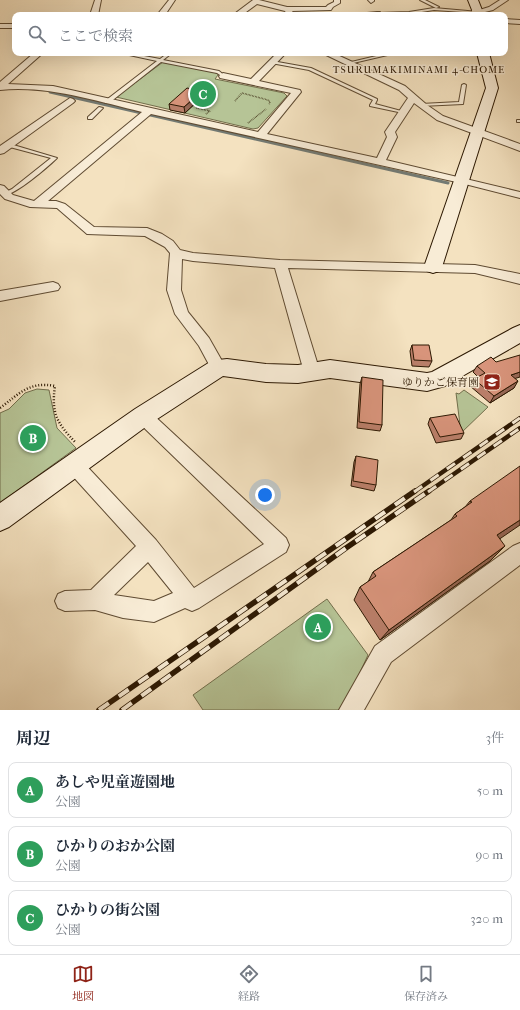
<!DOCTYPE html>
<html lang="ja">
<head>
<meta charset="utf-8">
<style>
	:root { --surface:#fff; --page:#f6f6f7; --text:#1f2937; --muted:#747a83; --line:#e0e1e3; --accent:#8f2418 }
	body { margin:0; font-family:"IM FELL French Canon","Noto Serif JP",serif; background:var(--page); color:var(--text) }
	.you { position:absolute; left:265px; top:495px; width:14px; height:14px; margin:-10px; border:3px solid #fff; border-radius:50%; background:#1a73e8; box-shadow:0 0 0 6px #1a73e833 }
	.badge { display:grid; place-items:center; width:26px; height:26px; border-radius:50%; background:var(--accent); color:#fff; font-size:13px; font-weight:700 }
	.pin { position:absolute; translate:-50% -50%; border:2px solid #fff; box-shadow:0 1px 4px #0006 }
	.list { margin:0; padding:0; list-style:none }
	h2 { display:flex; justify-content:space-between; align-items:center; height:52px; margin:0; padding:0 16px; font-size:17px }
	h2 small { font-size:13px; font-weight:400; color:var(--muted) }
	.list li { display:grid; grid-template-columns:26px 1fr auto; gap:12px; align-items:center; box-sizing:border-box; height:56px; margin:0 8px 8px; padding:0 8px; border:1px solid var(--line); border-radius:8px }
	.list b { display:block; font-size:15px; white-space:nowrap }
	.list p { margin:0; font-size:13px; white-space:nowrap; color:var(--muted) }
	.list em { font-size:13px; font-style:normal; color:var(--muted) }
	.icon { flex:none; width:22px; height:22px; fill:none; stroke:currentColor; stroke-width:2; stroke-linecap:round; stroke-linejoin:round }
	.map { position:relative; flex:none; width:520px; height:710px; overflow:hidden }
	.search { position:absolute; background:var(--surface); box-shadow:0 4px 16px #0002; left:12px; right:12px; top:12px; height:44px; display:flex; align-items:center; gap:10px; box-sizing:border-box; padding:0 14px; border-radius:8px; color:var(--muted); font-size:15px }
	.sheet { height:244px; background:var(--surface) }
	nav { display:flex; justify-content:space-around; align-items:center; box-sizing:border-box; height:56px; border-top:1px solid var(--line); background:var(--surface); font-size:11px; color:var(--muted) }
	nav a { display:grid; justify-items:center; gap:2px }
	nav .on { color:var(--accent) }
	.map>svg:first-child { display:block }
</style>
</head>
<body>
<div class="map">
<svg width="520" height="710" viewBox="0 0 520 710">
	<rect width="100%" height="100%" fill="#f4e2c0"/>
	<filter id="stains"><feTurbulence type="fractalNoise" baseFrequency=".005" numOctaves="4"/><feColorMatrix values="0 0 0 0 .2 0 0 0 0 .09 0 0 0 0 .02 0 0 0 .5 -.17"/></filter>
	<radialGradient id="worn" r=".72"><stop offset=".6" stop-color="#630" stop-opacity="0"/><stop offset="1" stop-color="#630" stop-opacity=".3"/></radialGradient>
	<g fill="#b6c496" stroke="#726e4c">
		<path d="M163 62 217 73 218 75 215 79 284 93 287 96 258 128 253 129 116 97Z"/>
		<path d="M37 389 49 390 57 428 76 448 0 503V413L9 409 25 393Z"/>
		<path d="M464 390 488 407 461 433 456 393 459 394Z"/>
		<path d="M327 599 368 655 348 698 340 710H203L193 695Z"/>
	</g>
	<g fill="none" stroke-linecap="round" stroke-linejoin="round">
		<path stroke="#737a73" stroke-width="3" d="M50 92 448 183"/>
		<g stroke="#5f4b32" stroke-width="2">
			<g id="lane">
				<path d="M420 0H425L439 7 436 8Z"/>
				<path d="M434 8 479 12 477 13 434 10 409 14 377 15 375 14 377 13 409 12Z"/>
				<path d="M120 53H128L160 59 168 53H172L163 60 219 71 225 76 223 77 217 73 161 62 109 103H105V101L157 61Z"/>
				<path d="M389 53H396L349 64 347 63Z"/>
				<path d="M272 61 311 68 377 99V100L375 104 405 112 403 113 370 106V105L373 100 309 70 271 63 270 62Z"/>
				<path d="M464 84 466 85 463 104 421 106 419 105 421 104 459 102 462 85Z"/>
				<path d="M99 107 103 108 92 119H88V117Z"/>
				<rect x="517" y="120" width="3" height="2"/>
				<path d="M6 144H10L57 158C49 166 14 196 4 195V193L12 189 51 158 6 146Z"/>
			</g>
		</g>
		<g stroke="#5f4b32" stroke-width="2">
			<g id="street">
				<path d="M95 0H101L98 15H90Z"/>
				<path d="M169 0H175L165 15H157Z"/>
				<path d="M253 0H259L287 7H326L328 5 334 2V0H340V3L333 7 331 10 292 11 295 15H287L285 11 257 4 242 15H233Z"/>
				<path d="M368 0H374V1L371 3Z"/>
				<path d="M500 0H508L493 10 477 14 473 12 489 7Z"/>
				<path d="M377 12H380V15H363L367 13Z"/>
				<path d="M505 19 520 20V24L505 23Z"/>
				<rect x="0" y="24" width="15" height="4"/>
				<path d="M34 53H43L8 84 53 86 258 132 291 93 220 78 219 76 223 73 251 79 277 53H286L259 81 300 90 301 92 267 134 377 158 387 137 385 132 408 98 399 90 322 53H333L405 86 427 105 443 116 520 144V151L437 120 414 103 395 132 397 137 386 160 520 192V198L461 183 151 114 48 201H56L65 204 94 227 147 228 162 234 173 241 180 250 193 253 280 260 475 265 520 274V284L475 273 288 268 320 372 317 376 312 378 307 376 304 372 275 268 193 261 182 259 181 290 188 312 209 338 226 368 223 372 218 374 213 372 199 346 175 314 167 290 170 253 165 247 145 236 87 234 57 208 30 207 5 199 0 194V185L4 186 13 195 34 201 142 112C96 101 47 85 0 90V82Z"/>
				<path d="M70 98 73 99 75 101 73 103 4 153 0 154V146Z"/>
				<path d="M53 282 58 284 60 287 58 290 0 301V291Z"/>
				<path d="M143 409 149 411 286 538 289 545 286 552 199 608 192 611 185 608 154 622 123 618 95 610 65 611 58 608 55 601 58 594 65 591 91 590 136 546 68 471 65 465 68 459 74 457 80 459 156 540 194 588 264 544 137 421 135 416 137 411ZM148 562 173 593 154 601 114 595Z"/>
				<path d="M520 543V565L391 662 364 710H339L375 646 513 546Z"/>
			</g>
		</g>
		<g stroke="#2d1903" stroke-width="2">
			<g id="secondary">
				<path d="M468 0H478L482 10 481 15H471L472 10Z"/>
				<path d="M477 53H489L498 88 442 267 439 271 433 273 427 271 424 267 486 88Z"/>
				<path d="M520 325V343L445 386 427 391 330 378 298 383 266 382 223 376 151 423 9 527 0 531V503L135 409 210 362 218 360 227 359 266 364 298 365 330 360 427 373 432 372 513 328Z"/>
			</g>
		</g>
		<g stroke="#2d1903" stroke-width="1.5" stroke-dasharray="0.5 1" stroke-linecap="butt">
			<path d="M242 93 268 100 270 102 269 105"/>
			<path d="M235 101 242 93"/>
			<path d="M206 114 210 111 197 108 207 98"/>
			<path d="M248 123 266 109"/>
		</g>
		<path stroke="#2d1903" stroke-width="2.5" stroke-dasharray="1 2" stroke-linecap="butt" d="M0 408C19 394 29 381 55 386 51 414 57 423 76 443"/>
		<use href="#lane" fill="#f8ecd6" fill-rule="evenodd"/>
		<use href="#street" fill="#f8ecd6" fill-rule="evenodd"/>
		<use href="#secondary" fill="#f8ecd6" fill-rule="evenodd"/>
		<g stroke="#2d1903" stroke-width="4.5">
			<g id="rail-far1">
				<path d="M414 492 520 418"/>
				<path d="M428 492 520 428"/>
			</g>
		</g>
		<g stroke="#2d1903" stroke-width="5.5">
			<g id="rail">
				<path d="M99 710 415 491"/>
				<path d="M122 710 346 548 429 491"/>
			</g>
		</g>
		<use href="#rail-far1" stroke="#f8ecd6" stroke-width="3" stroke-dasharray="10" stroke-linecap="butt"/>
		<use href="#rail" stroke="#f8ecd6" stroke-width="4" stroke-dasharray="12" stroke-linecap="butt"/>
	</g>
	<g fill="#ba7f6a" stroke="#2d1903">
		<path d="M202 97 185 113 170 110 169 104Z"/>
		<path d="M412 345 432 361 429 367 412 366 410 351Z"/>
		<path d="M477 366 515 379 514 388 490 403 470 386 474 379 478 377 473 372Z"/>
		<path d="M362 377 382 425 380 431 357 428 360 384Z"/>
		<path d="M430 418 464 433 461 439 436 443 428 424Z"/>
		<path d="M356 456 376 485 374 491 351 486 354 462Z"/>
		<path d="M470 501 500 539 490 561 380 640 354 600 360 587 368 582 373 572 451 520 455 514 465 507Z"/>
	</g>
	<g fill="#976856" stroke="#2d1903">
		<path d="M202 91V97L185 113 184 107Z"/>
		<path d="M520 372V377L507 381 511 375Z"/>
		<path d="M518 381 514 388 490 403 494 396Z"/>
		<path d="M520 520V525L482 551 497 535Z"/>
		<path d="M505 546 490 561 380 640 389 630Z"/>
	</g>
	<g fill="#d8947b" stroke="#2d1903">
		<path d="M187 88 202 91 184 107 169 104Z"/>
		<path d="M412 345H429L432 361 414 360Z"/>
		<path d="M520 355V372L511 375 518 381 494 396 474 379 485 373 477 366 491 357 496 362Z"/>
		<path d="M362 377 383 380 382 425 359 422Z"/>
		<path d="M455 414 464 433 440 437 430 418Z"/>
		<path d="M356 456 378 460 376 485 353 481Z"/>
		<path d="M520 466V520L497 535 505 546 389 630 360 587 376 576 373 572 457 516 455 514 472 502 470 501Z"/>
	</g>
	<defs>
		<g id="school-square" transform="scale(0.9)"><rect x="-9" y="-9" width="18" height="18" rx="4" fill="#8f2418" stroke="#f8ecd6"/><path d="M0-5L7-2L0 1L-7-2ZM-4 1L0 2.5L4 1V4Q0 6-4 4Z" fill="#fff"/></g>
	</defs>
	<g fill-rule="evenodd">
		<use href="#school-square" x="492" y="382"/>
	</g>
	<g text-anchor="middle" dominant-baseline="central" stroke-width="3" stroke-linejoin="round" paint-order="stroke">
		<g font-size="10" letter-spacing="1" fill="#2d1903" stroke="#f8ecd6">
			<text x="419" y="70">TSURUMAKIMINAMI 4-CHOME</text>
		</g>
		<g font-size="11" fill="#2d1903" stroke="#f8ecd6" text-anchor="end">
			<text x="479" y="382">ゆりかご保育園</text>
		</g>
	</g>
	<rect width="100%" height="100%" filter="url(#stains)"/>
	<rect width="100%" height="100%" fill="url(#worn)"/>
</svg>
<div class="you"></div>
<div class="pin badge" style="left:318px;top:627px;background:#2e9e5b">A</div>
<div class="pin badge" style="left:33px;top:438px;background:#2e9e5b">B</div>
<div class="pin badge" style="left:203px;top:94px;background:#2e9e5b">C</div>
<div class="search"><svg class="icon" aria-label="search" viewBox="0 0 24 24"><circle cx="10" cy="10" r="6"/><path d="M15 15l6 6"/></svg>ここで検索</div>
</div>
<section class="sheet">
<h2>周辺<small>3件</small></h2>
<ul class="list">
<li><span class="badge" style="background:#2e9e5b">A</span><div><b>あしや児童遊園地</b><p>公園</p></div><em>50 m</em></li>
<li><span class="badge" style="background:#2e9e5b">B</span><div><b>ひかりのおか公園</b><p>公園</p></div><em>90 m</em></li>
<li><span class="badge" style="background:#2e9e5b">C</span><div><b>ひかりの街公園</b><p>公園</p></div><em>320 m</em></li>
</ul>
</section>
<nav>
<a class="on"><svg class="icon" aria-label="map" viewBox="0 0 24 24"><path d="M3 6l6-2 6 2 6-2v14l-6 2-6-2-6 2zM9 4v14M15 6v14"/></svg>地図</a>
<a><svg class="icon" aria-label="directions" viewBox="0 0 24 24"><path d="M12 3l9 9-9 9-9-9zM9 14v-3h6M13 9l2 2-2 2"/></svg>経路</a>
<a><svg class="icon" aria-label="saved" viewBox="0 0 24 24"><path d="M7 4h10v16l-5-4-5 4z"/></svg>保存済み</a>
</nav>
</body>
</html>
